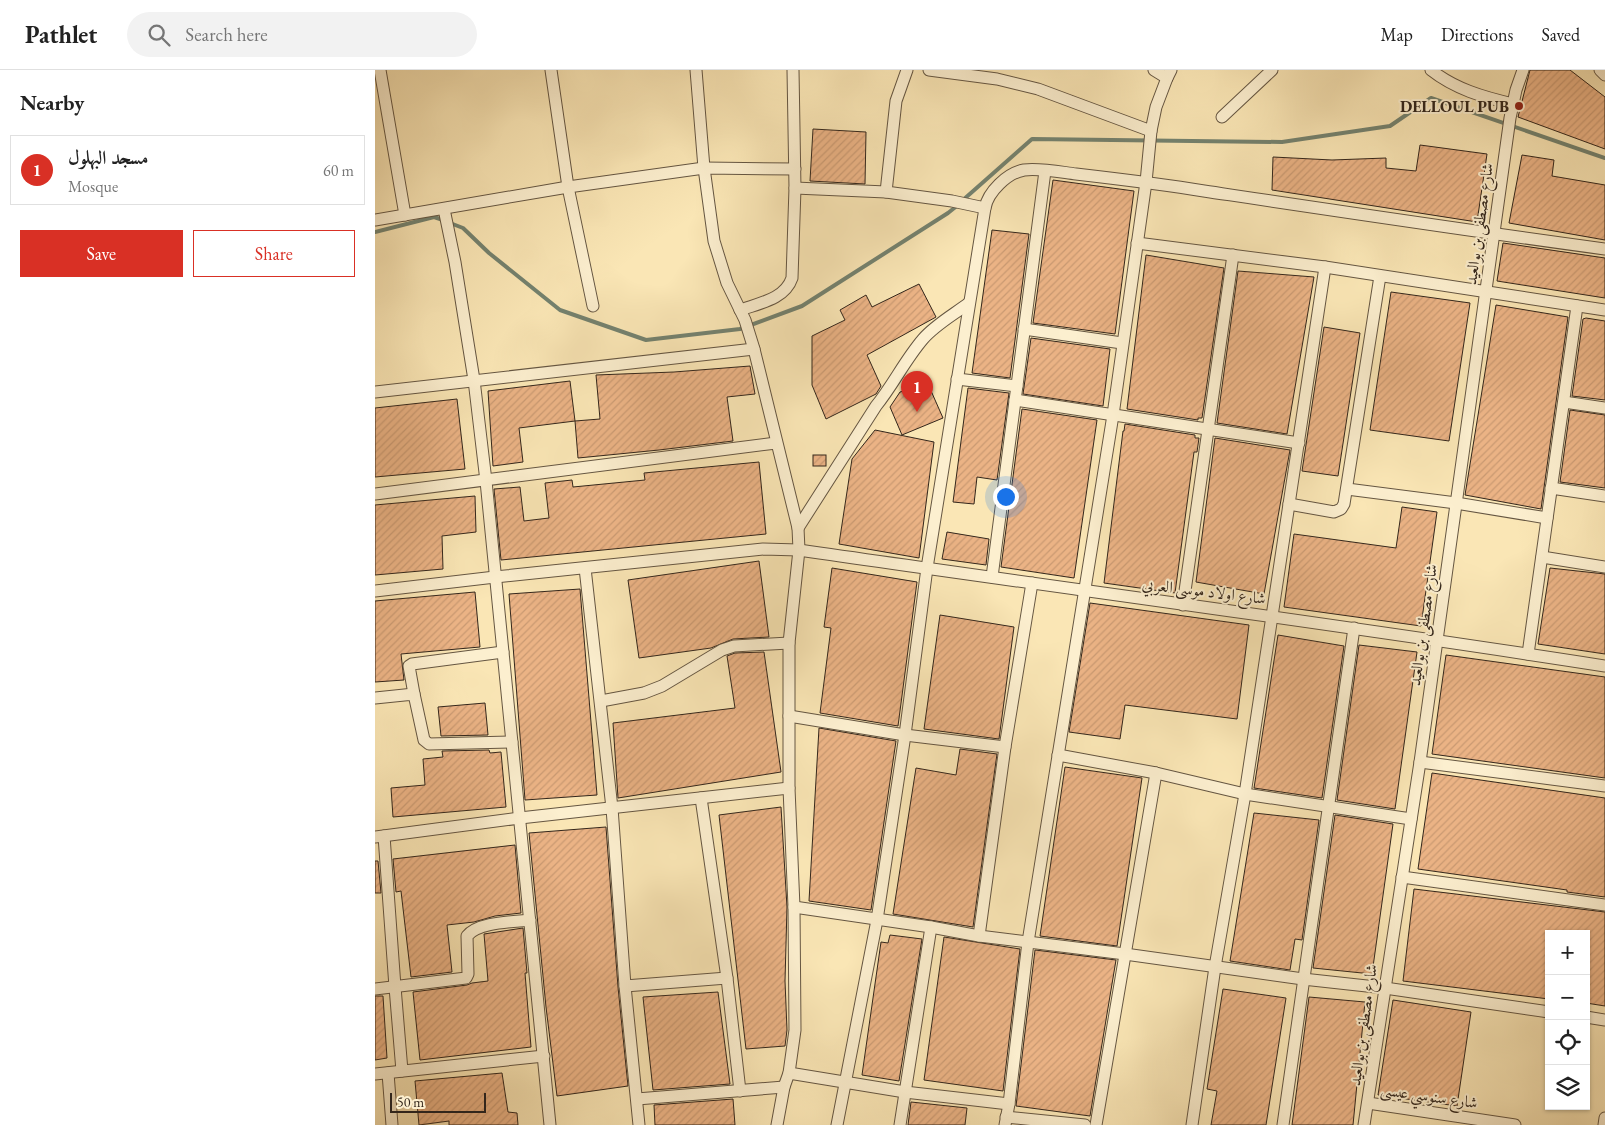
<!DOCTYPE html>
<html lang="en">
<head>
<meta charset="utf-8">
<style>
	:root { --surface:#fff; --page:#f2f2f2; --text:#222; --muted:#767676; --line:#e0e0e0; --accent:#d93025 }
	body { margin:0; font-family:"EB Garamond",Amiri,serif; background:var(--page); color:var(--text) }
	.controls { position:absolute; right:15px; bottom:15px; display:grid; overflow:hidden; border-radius:0px; box-shadow:0 1px 4px #0004 }
	.controls button { width:45px; height:45px; display:grid; place-items:center; padding:0; border:0; border-bottom:1px solid var(--line); background:var(--surface); color:var(--text); font:25px sans-serif }
	.scale { position:absolute; left:15px; bottom:12px; width:96px; box-sizing:border-box; padding-left:5px; border:2px solid #33261b; border-top:0; font-size:14px; line-height:18px; white-space:nowrap; color:#33261b; -webkit-text-stroke:4px #fcefcf; paint-order:stroke }
	.you { position:absolute; left:630px; top:426px; width:18px; height:18px; margin:-12px; border:4px solid #fff; border-radius:50%; background:#1a73e8; box-shadow:0 0 0 8px #1a73e833 }
	.badge { display:grid; place-items:center; width:32px; height:32px; border-radius:50%; background:var(--accent); color:#fff; font-size:16px; font-weight:700 }
	.pin { position:absolute; translate:-50% -41px; filter:drop-shadow(0 1px 2px #0008) }
	.pin::after { content:''; position:absolute; top:26px; width:18px; height:15px; background:inherit; clip-path:polygon(0 0,100% 0,50% 100%) }
	.list { margin:0; padding:0; list-style:none }
	h2 { display:flex; justify-content:space-between; align-items:center; height:65px; margin:0; padding:0 20px; font-size:21px }
	h2 small { font-size:16px; font-weight:400; color:var(--muted) }
	.list li { display:grid; grid-template-columns:32px 1fr auto; gap:15px; align-items:center; box-sizing:border-box; height:70px; margin:0 10px 10px; padding:0 10px; border:1px solid var(--line); border-radius:0px }
	.list b { display:block; font-size:19px; white-space:nowrap }
	.list p { margin:0; font-size:16px; white-space:nowrap; color:var(--muted) }
	.list em { font-size:16px; font-style:normal; color:var(--muted) }
	.actions { display:flex; gap:10px; padding:15px 20px }
	.actions a { flex:1; padding:11px 0; border:1px solid var(--accent); border-radius:0px; text-align:center; font-size:18px; color:var(--accent) }
	.actions .main { background:var(--accent); color:#fff }
	.icon { flex:none; width:28px; height:28px; fill:none; stroke:currentColor; stroke-width:2; stroke-linecap:round; stroke-linejoin:round }
	.map { position:relative; flex:none; width:1230px; height:1055px; overflow:hidden }
	header { display:flex; align-items:center; gap:30px; box-sizing:border-box; height:70px; padding:0 25px; background:var(--surface); border-bottom:1px solid var(--line) }
	header strong { font-size:24px }
	nav { display:flex; gap:28px; margin-inline-start:auto; font-size:18px }
	.search { width:350px; height:45px; background:var(--page); display:flex; align-items:center; gap:12px; box-sizing:border-box; padding:0 18px; border-radius:28px; color:var(--muted); font-size:19px }
	main { display:flex }
	aside { flex:1; background:var(--surface) }
	.map>svg:first-child { display:block }
</style>
</head>
<body>
<header>
<strong>Pathlet</strong>
<div class="search"><svg class="icon" aria-label="search" viewBox="0 0 24 24"><circle cx="10" cy="10" r="6"/><path d="M15 15l6 6"/></svg>Search here</div>
<nav><a>Map</a><a>Directions</a><a>Saved</a></nav>
</header>
<main>
<aside>
<h2>Nearby<small></small></h2>
<ul class="list">
<li><span class="badge">1</span><div><b>مسجد البهلول</b><p>Mosque</p></div><em>60 m</em></li>
</ul>
<div class="actions"><a class="main">Save</a><a>Share</a></div>
</aside>
<div class="map">
<svg width="1230" height="1055" viewBox="0 0 1230 1055">
	<defs>
		<pattern id="building-hatch" width="6" height="6" patternUnits="userSpaceOnUse" patternTransform="scale(1.25)"><rect width="6" height="6" fill="#ebb385"/><path d="M-1 1l2-2M0 6l6-6M5 7l2-2" fill="none" stroke="#ca9a72"/></pattern>
	</defs>
	<rect width="100%" height="100%" fill="#fae6b5"/>
	<filter id="stains"><feTurbulence type="fractalNoise" baseFrequency=".004" numOctaves="4"/><feColorMatrix values="0 0 0 0 .2 0 0 0 0 .09 0 0 0 0 .02 0 0 0 .5 -.17"/></filter>
	<radialGradient id="worn" r=".72"><stop offset=".6" stop-color="#630" stop-opacity="0"/><stop offset="1" stop-color="#630" stop-opacity=".3"/></radialGradient>
	<g fill="none" stroke-linecap="round" stroke-linejoin="round">
		<g stroke="#74826f" stroke-width="4">
			<path d="M588 130 657 69 907 72 1015 56 1056 28 1230 88"/>
			<path d="M75 153 88 158 114 183 185 240 271 270 365 259 427 236 573 143 583 135"/>
			<path d="M0 162 59 147 68 150"/>
		</g>
	</g>
	<g fill="url(#building-hatch)" stroke="#33261b">
		<path d="M1155 0H1195L1230 27V79L1143 47Z"/>
		<path d="M438 59 491 62 490 114 435 111Z"/>
		<path d="M1045 75 1112 84 1102 152 897 120 898 87 957 90 1011 88V98L1041 101Z"/>
		<path d="M1147 85 1179 90 1177 106 1230 115V170L1134 153Z"/>
		<path d="M678 110 759 121 740 264 658 253Z"/>
		<path d="M617 160 654 164 635 308 597 303Z"/>
		<path d="M1128 173 1230 188V228L1122 211Z"/>
		<path d="M771 185 849 198 827 348H823V350L752 339Z"/>
		<path d="M863 201 939 207 912 364 842 353Z"/>
		<path d="M544 214 561 247 492 285 506 316 501 324 451 349 437 315V266L470 250 465 240 491 225 497 237Z"/>
		<path d="M1016 222 1095 233 1074 371 995 360Z"/>
		<path d="M1121 235 1193 247 1166 439 1090 425Z"/>
		<path d="M1211 248 1230 251V330L1197 326 1208 249Z"/>
		<path d="M949 257 985 263 963 406 927 401Z"/>
		<path d="M656 268 735 279 728 336 648 324Z"/>
		<path d="M375 296 380 324 352 327 358 371 284 380 203 388 200 351 225 349 221 305 299 302Z"/>
		<path d="M195 311 200 351 144 358 148 392 118 396 113 321Z"/>
		<path d="M553 314 568 348 527 365 515 337 525 322Z"/>
		<path d="M593 318 634 323 622 410 602 407 599 434 578 432Z"/>
		<path d="M82 329 90 399 0 407V338Z"/>
		<path d="M647 339 722 350 699 508 626 497Z"/>
		<path d="M1195 340 1230 345V418L1185 412Z"/>
		<path d="M750 354 820 365V368H824L822 382H819L800 523 729 513 748 361H749Z"/>
		<path d="M500 360 559 372 544 488 464 474 477 389Z"/>
		<path d="M840 368 915 380 889 524 821 512Z"/>
		<rect x="438" y="385" width="13" height="11"/>
		<path d="M384 392 391 464 126 490 119 419 145 417 149 451 174 448 170 413 197 410 198 417 270 410 269 403Z"/>
		<path d="M100 426 101 462 67 466 68 499 0 505V435Z"/>
		<path d="M1027 437 1062 442 1046 556 909 537 919 464 1021 478Z"/>
		<path d="M572 462 614 469 611 495 567 489Z"/>
		<path d="M384 491 394 567 358 569 336 578 264 588 253 510Z"/>
		<path d="M457 498 542 512 523 656 445 643 456 558 449 557Z"/>
		<path d="M1175 498 1230 504V584L1163 574Z"/>
		<path d="M205 519 222 725 150 730 134 524Z"/>
		<path d="M100 522 105 577 26 584 29 610 0 612V531Z"/>
		<path d="M715 533 874 555 862 649 750 635 745 669 694 662Z"/>
		<path d="M565 545 639 557 624 669 549 659Z"/>
		<path d="M903 565 969 576 947 728 879 718Z"/>
		<path d="M984 575 1042 582 1020 739 962 730Z"/>
		<path d="M389 582 406 702 243 728 238 653 360 638 352 586 360 583Z"/>
		<path d="M1071 585 1230 607V708L1057 684Z"/>
		<path d="M110 633 113 665 66 666 63 637Z"/>
		<path d="M444 658 521 671 496 840 434 831Z"/>
		<path d="M585 679 622 684 598 857 518 844 541 698 581 705Z"/>
		<path d="M114 680 115 683 126 682 131 737 18 747 16 718 50 715 48 689 68 687 67 681Z"/>
		<path d="M690 697 767 708 742 876 665 866Z"/>
		<path d="M1057 703 1230 728V827L1192 822V820L1043 799Z"/>
		<path d="M406 737 412 837 410 911 412 960 410 976 371 979 344 745Z"/>
		<path d="M879 743 944 750 927 870 920 869 915 900 855 891Z"/>
		<path d="M960 745 1018 754 997 904 938 898Z"/>
		<path d="M231 757 243 917 253 1016 182 1026 171 937 154 763Z"/>
		<path d="M140 775 146 843 120 846 99 852 72 855 77 902 36 907 26 821 21 822 18 789Z"/>
		<path d="M0 791H3L6 823H0Z"/>
		<path d="M1039 819 1230 842V936L1211 933V864H1174V929L1028 911Z"/>
		<path d="M148 858 152 903H150L156 977 45 990 38 922 92 915 97 913 113 911 109 864Z"/>
		<path d="M515 865 547 869 524 1011 487 1005 506 872 513 873Z"/>
		<path d="M569 867 645 879 628 1021 549 1010Z"/>
		<path d="M660 880 741 890 715 1046 641 1036Z"/>
		<path d="M848 919 911 928 891 1055H836L842 1021 832 1019Z"/>
		<path d="M343 922 355 1014 278 1020 268 927Z"/>
		<path d="M0 926H8L12 988 0 990Z"/>
		<path d="M934 927 990 932 978 1055H917Z"/>
		<path d="M1018 930 1096 942 1082 1036 1003 1025Z"/>
		<path d="M127 1003 133 1042 142 1043 143 1055H74V1051L44 1055 40 1011Z"/>
		<path d="M358 1029 360 1055H280L279 1035Z"/>
		<path d="M536 1032 592 1038 590 1055H533Z"/>
	</g>
	<g fill="none" stroke-linecap="round" stroke-linejoin="round">
		<g stroke="#655642" stroke-width="13">
			<g id="minor">
				<path d="M5 0 30 145"/>
				<path d="M176 0 193 117 218 236"/>
				<path d="M321 0 329 98 339 171 352 213 370 250 379 279 423 458 424 480 414 573V718L419 837 420 960 414 1003 409 1017 402 1055"/>
				<path d="M554 0 622 9 663 19 776 61"/>
				<path d="M779 0 792 8"/>
				<path d="M1056 0C1080 19 1108 27 1138 34"/>
				<path d="M1225 0 1230 5"/>
				<path d="M847 47 897 0"/>
				<path d="M420 118 511 122 577 131 610 138"/>
				<path d="M511 122 521 31 532 0"/>
				<path d="M69 139 80 192 99 310 111 411 175 1055"/>
				<path d="M0 150 193 117 329 98 420 99"/>
				<path d="M762 173 950 197 1230 240"/>
				<path d="M365 240C385 233 410 229 417 208L420 118 418 0"/>
				<path d="M649 259 747 273"/>
				<path d="M582 309 642 316"/>
				<path d="M0 322 379 279"/>
				<path d="M640 330 924 373"/>
				<path d="M1189 332 1230 338"/>
				<path d="M1176 418 1230 426"/>
				<path d="M972 419 1081 433 1172 448"/>
				<path d="M0 424 401 373"/>
				<path d="M914 434 959 442 966 439 969 434 1005 206"/>
				<path d="M423 458 501 336C518 315 530 290 548 269 560 255 578 245 594 233"/>
				<path d="M1167 487 1230 497"/>
				<path d="M210 498 237 738 250 916 264 1055"/>
				<path d="M617 507 670 101"/>
				<path d="M0 521 120 507 388 479 424 480C693 519 962 554 1230 596"/>
				<path d="M808 535 858 185"/>
				<path d="M1153 584 1202 236"/>
				<path d="M39 624 34 596 37 594 128 582"/>
				<path d="M0 628 39 624 49 670 54 674 137 672"/>
				<path d="M226 631 269 623 287 616 347 580 359 576 414 573"/>
				<path d="M414 646 530 665 630 677"/>
				<path d="M683 685 781 703 870 724 1036 749"/>
				<path d="M1045 692 1230 716"/>
				<path d="M326 728 352 908 365 1021"/>
				<path d="M9 766 20 917 27 1001"/>
				<path d="M0 767 145 748 414 718"/>
				<path d="M1027 807 1230 835"/>
				<path d="M419 837 556 857 604 866 750 884 928 909 1010 918 1174 942"/>
				<path d="M604 866 630 677 657 513"/>
				<path d="M250 916 352 908"/>
				<path d="M0 919 91 908 93 904 92 866C103 852 137 852 155 850"/>
				<path d="M1211 947 1230 950"/>
				<path d="M13 1003 17 1055"/>
				<path d="M414 1003 530 1022 634 1034"/>
				<path d="M0 1004 169 986"/>
				<path d="M262 1029 409 1017"/>
				<path d="M993 1033 1140 1055"/>
				<path d="M631 1047 710 1055"/>
				<path d="M462 1055 502 850 530 665 552 498 610 138C613 122 632 103 649 100 665 98 685 102 701 104 744 109 787 114 829 121 963 141 1096 161 1230 179"/>
				<path d="M525 1055 556 857"/>
				<path d="M630 1055 634 1034 653 872 738 345 771 112 776 61 781 37 792 8 796 0"/>
				<path d="M721 1055 781 703"/>
				<path d="M817 1055 840 897 870 724 950 197"/>
				<path d="M908 1055 979 558"/>
				<path d="M989 1055 1045 692 1135 48 1141 20 1148 0"/>
				<path d="M1229 1055 1230 1048"/>
			</g>
		</g>
		<use href="#minor" stroke="#fcefcf" stroke-width="11"/>
	</g>
	<circle fill="#8f2418" stroke="#fcefcf" stroke-width="2" cx="1144" cy="36" r="5"/>
	<g text-anchor="middle" dominant-baseline="central" stroke-width="4" stroke-linejoin="round" paint-order="stroke">
		<g font-size="16" font-weight="bold" fill="#33261b" stroke="#fcefcf" text-anchor="end">
			<text x="1134" y="36">DELLOUL PUB</text>
		</g>
		<g font-size="16" fill="#33261b" stroke="#fcefcf">
			<text transform="translate(1104 154) rotate(-82)">شارع مصطفى بن بوالعيد</text>
			<text transform="translate(829 521) rotate(7)">شارع اولاد موسى العربي</text>
			<text transform="translate(1048 555) rotate(-82)">شارع مصطفى بن بوالعيد</text>
			<text transform="translate(988 955) rotate(-82)">شارع مصطفى بن بوالعيد</text>
			<text transform="translate(1054 1026) rotate(8)">شارع سنوسي عيسى</text>
		</g>
	</g>
	<rect width="100%" height="100%" filter="url(#stains)"/>
	<rect width="100%" height="100%" fill="url(#worn)"/>
</svg>
<div class="controls">
<button>+</button>
<button>−</button>
<button><svg class="icon" aria-label="locate" viewBox="0 0 24 24"><circle cx="12" cy="12" r="6"/><path d="M12 2v4M12 18v4M2 12h4M18 12h4"/></svg></button>
<button><svg class="icon" aria-label="layers" viewBox="0 0 24 24"><path d="M12 4l9 5-9 5-9-5zM3 14l9 5 9-5"/></svg></button>
</div>
<div class="scale">50 m</div>
<div class="you"></div>
<div class="pin badge" style="left:542px;top:342px">1</div>
</div>
</main>
</body>
</html>
